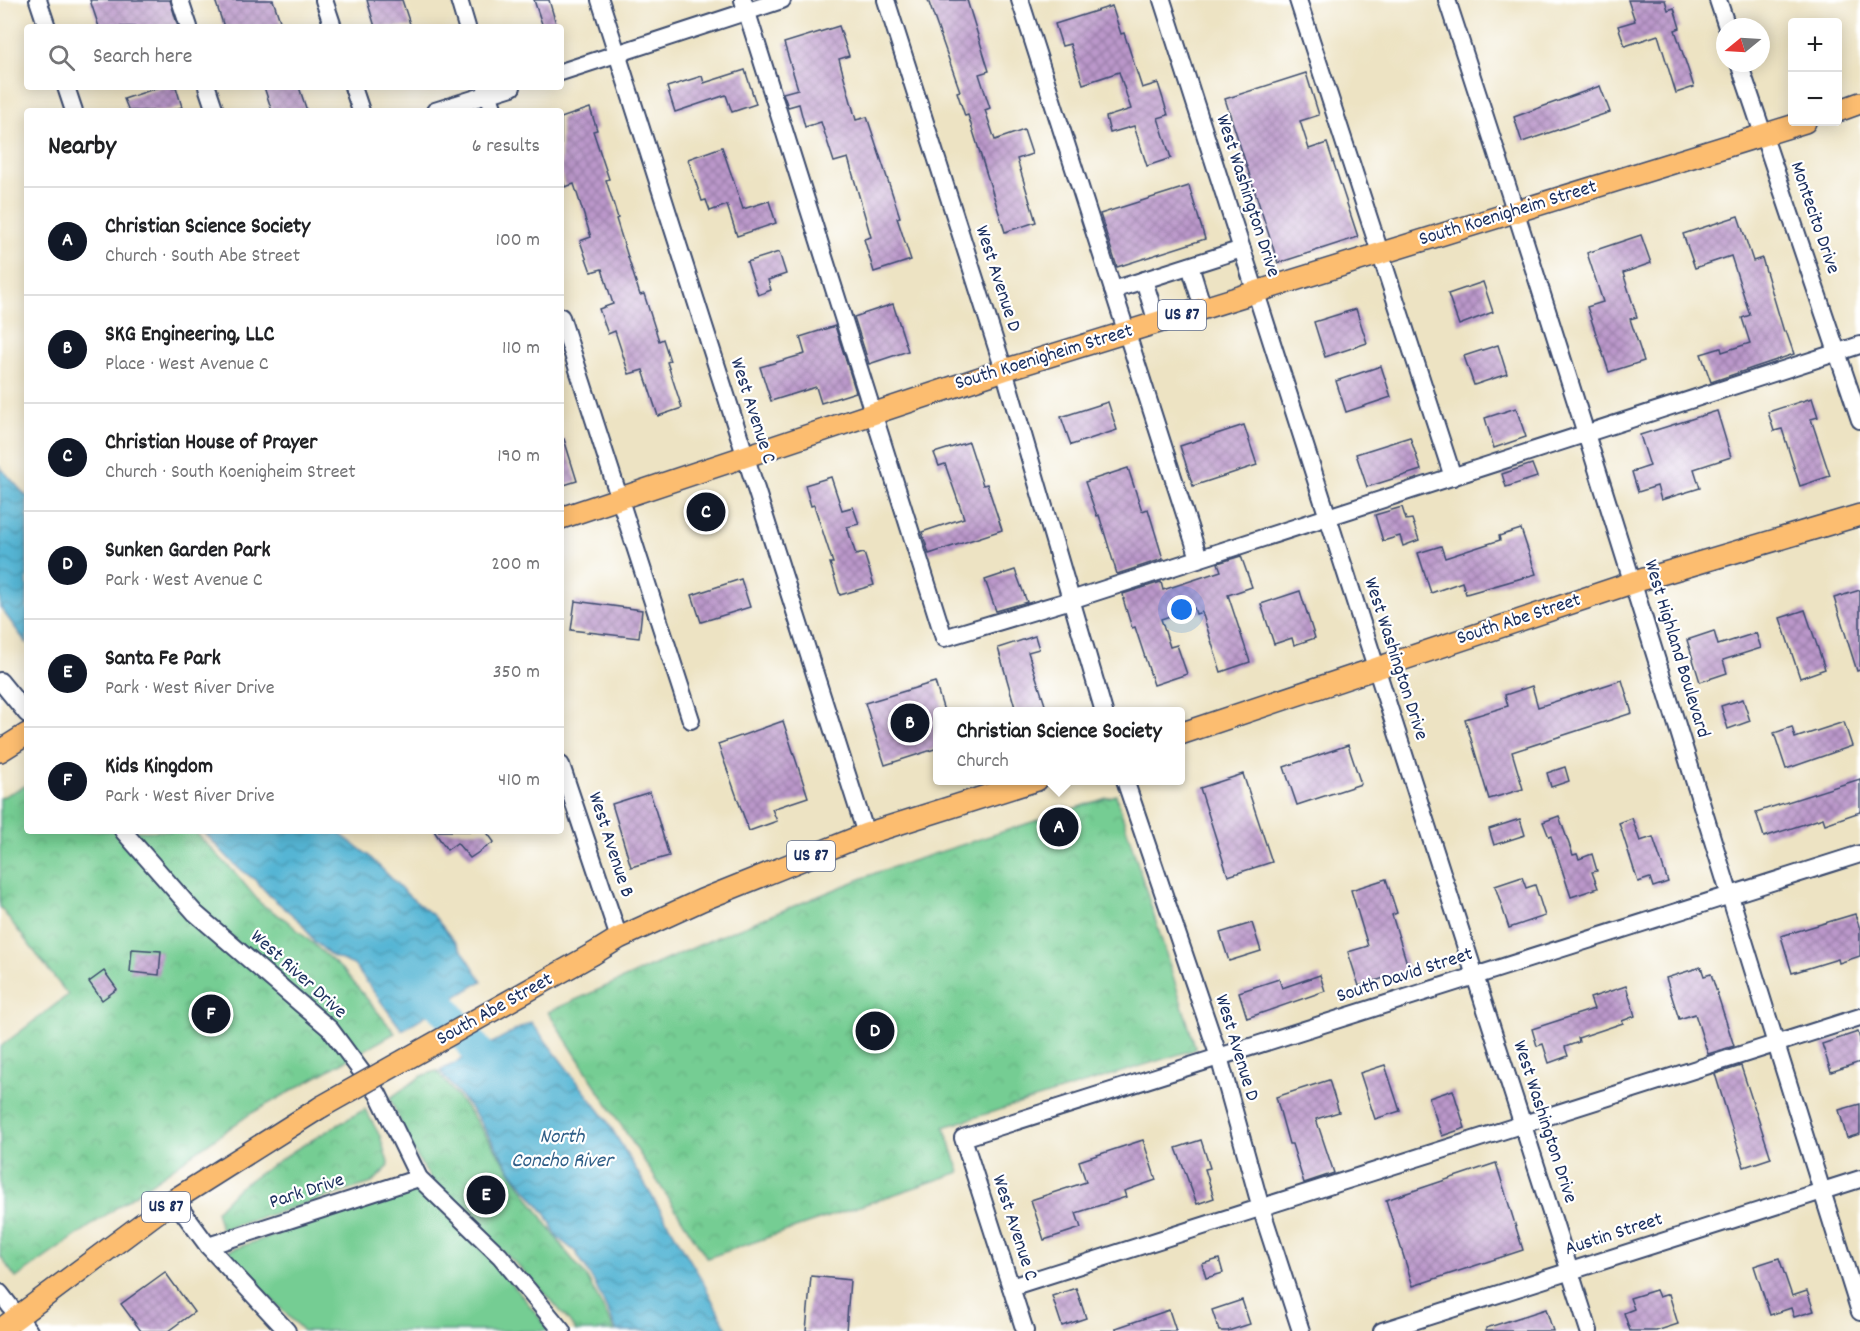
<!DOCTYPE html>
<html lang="en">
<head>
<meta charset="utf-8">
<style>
	:root { --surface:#fff; --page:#f2f2f2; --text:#202124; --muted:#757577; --line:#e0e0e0; --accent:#111827 }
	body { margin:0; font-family:Dekko,sans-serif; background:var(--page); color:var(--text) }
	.controls { position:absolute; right:18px; top:18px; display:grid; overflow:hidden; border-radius:6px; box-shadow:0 3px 15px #0003 }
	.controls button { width:54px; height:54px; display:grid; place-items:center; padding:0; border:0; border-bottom:2px solid var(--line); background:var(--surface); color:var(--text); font:30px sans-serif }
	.compass { position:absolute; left:1716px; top:18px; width:54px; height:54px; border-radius:50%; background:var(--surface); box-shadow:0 3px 15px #0003; rotate:252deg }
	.you { position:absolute; left:1182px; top:610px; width:21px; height:21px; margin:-15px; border:4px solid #fff; border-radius:50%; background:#1a73e8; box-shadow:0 0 0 9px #1a73e833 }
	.badge { display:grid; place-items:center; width:39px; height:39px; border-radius:50%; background:var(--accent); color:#fff; font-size:20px; font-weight:700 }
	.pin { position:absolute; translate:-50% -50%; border:3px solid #fff; box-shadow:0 2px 6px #0006 }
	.popup { position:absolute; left:933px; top:707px; width:252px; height:78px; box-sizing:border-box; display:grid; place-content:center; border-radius:6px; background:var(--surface); filter:drop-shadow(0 2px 4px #0005); font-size:20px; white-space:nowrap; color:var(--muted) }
	.popup b { font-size:22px; color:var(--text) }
	.popup::after { content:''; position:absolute; left:50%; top:100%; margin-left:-12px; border:12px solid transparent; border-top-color:var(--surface) }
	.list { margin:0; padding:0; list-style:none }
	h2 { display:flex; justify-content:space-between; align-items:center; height:78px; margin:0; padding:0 24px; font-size:26px }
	h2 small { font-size:20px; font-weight:400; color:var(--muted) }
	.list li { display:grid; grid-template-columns:39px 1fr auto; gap:18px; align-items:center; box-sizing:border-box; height:108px; padding:0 24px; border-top:2px solid var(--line) }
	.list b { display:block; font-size:22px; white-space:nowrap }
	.list p { margin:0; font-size:20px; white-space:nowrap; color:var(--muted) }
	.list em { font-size:20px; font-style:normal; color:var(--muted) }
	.icon { flex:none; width:33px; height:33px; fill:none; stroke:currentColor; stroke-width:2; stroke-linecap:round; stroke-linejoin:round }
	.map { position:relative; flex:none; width:1860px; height:1331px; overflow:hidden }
	.search { position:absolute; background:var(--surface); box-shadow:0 3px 15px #0003; left:24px; top:24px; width:540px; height:66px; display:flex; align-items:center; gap:15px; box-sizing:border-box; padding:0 21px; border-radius:6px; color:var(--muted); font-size:22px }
	.panel { position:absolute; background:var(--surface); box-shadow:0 3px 15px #0003; left:24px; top:108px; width:540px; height:726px; border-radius:6px }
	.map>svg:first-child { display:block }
</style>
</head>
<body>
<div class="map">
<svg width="1860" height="1331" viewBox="0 0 1860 1331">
	<defs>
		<pattern id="park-crowns" width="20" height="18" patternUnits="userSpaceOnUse" patternTransform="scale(1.5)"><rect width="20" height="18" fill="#75cd93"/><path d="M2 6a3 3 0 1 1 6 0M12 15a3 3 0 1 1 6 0" fill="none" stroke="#65b081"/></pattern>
		<pattern id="water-waves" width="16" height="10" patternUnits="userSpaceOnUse" patternTransform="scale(1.5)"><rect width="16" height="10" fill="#55b5d4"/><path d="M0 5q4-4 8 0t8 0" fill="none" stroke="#4694af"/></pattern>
		<pattern id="building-cross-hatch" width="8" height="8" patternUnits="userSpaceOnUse" patternTransform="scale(1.5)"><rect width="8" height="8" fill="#bb98ca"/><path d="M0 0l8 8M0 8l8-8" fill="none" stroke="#977ca7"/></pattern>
	</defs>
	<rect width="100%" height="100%" fill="#fff"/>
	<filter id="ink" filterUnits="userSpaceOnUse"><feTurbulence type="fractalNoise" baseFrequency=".0167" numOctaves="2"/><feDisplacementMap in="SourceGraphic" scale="12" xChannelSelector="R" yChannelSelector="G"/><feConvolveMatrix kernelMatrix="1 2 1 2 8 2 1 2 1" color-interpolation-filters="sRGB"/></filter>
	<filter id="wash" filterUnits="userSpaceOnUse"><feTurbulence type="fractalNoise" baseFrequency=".008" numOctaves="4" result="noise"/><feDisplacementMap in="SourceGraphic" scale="24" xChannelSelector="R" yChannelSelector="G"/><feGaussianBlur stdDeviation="1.35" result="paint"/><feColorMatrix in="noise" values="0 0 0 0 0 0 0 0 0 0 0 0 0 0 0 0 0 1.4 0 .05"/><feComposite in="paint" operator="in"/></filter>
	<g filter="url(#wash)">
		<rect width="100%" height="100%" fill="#ede3c3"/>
		<path fill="#75cd93" stroke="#487e78" stroke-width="1.5" d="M417 1186C467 1229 510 1280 550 1331H303L235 1262 228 1251Z"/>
		<g fill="url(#park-crowns)" stroke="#487e78" stroke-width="1.5">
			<path d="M27 785V831H194L236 874 261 904 286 920 345 972 395 1033 250 1114 16 1278 0 1256V1047L68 995 0 907V798Z"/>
			<path d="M1116 795 1196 1049 944 1127 960 1172 707 1258 548 1012 720 936 878 872Z"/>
			<path d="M437 1071 474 1118 564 1249 586 1276 615 1331H576C537 1276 481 1236 437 1186 415 1161 403 1127 390 1098L422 1076Z"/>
			<path d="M365 1109 380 1136 389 1166 372 1183 221 1230 216 1211 238 1188 295 1150Z"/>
		</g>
		<g fill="url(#water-waves)" stroke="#387299" stroke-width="1.5">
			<path d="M0 467 27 497V644L0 607Z"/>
			<path d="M203 831H336L368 855 409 896 434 916 466 956 482 981 402 1030 354 965 332 956 314 941 301 922 270 896 255 880 235 865Z"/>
			<path d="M531 1022 606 1119 702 1280 728 1331H617L594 1282 576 1252 558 1238 546 1214 512 1172 475 1114 440 1071Z"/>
		</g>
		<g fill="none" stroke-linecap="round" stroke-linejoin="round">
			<path stroke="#55b5d4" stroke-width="32" d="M414 971 504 1085"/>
		</g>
		<g id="blocks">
			<g fill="url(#building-cross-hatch)">
				<path d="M90 0H170L178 27H99Z"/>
				<path d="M215 0H273L282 27H224Z"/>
				<path d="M367 0H402L411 27H375Z"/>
				<path d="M534 0H549L557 27H543Z"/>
				<path d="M928 0H967L989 71 979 74 990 108 985 110 995 140 1024 130 1032 154 1017 159 1036 222 1005 232 968 115 965 116 957 92 960 91Z"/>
				<path d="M1628 0H1665L1668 10 1674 8 1680 28 1675 30 1694 87 1676 93 1658 35 1625 46 1618 26 1635 21Z"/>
				<path d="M1112 6 1121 34 1124 33 1142 88 1158 83 1168 115 1158 118 1171 158 1147 166 1134 126 1110 133 1106 117 1131 109 1119 72 1083 84 1070 44 1062 46 1055 24Z"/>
				<path d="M839 26 849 56 839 59 856 120 867 117 900 217 897 218 911 260 874 272 864 239 871 237 848 158 834 162 821 122 805 127 799 104 788 107 783 93 798 89 784 43Z"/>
				<path d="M745 70 756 104 732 112 726 95 675 112 667 87 702 76 704 83Z"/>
				<path d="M1306 73 1319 115 1300 121 1309 149 1327 143 1358 237 1278 263 1225 99Z"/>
				<path d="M1600 86 1610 112 1522 142 1514 117Z"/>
				<path d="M160 87H176L182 107 169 111H129L124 99Z"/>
				<path d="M264 87H299L307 111H272Z"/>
				<path d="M590 108 597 130 593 131 609 179 606 180 618 218 616 219 640 295 644 294 659 341 663 339 670 361 667 362 682 408 658 416 643 370 629 374 615 331 608 334 599 309 613 304 602 269 591 272 580 241 591 237 574 184 565 187 561 173V118Z"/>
				<path d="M722 147 743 209 769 201 776 223 737 236 727 205 710 211 706 200 702 201 688 159Z"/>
				<path d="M1189 186 1205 239 1117 267 1100 214Z"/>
				<path d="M1738 216 1753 261 1762 258 1784 332 1786 331 1794 354 1711 382 1701 354 1721 348 1722 352 1750 343 1742 318 1750 315 1731 256 1695 268 1683 234Z"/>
				<path d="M1641 235 1651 263 1623 273 1637 317 1630 319 1644 361 1609 372 1587 307 1603 302 1587 253Z"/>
				<path d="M779 252 786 274 768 280 771 290 758 295 747 262Z"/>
				<path d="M1483 282 1493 312 1459 325 1448 294Z"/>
				<path d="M893 304 908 351 869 364 854 317Z"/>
				<path d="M1356 309 1367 343 1325 357 1314 322Z"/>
				<path d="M835 326 856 392 821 403 816 387 771 401 760 367 805 354 800 337Z"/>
				<path d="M1498 345 1507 374 1474 385 1464 356Z"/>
				<path d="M1381 366 1391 397 1346 412 1336 381Z"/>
				<path d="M1812 398 1818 417 1811 419 1830 476 1800 486 1782 429 1774 431 1768 412Z"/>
				<path d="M1108 402 1117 430 1071 445 1061 417Z"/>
				<path d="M1516 408 1526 437 1494 448 1485 418Z"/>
				<path d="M1717 411 1731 457 1694 469 1700 488 1661 500 1657 486 1638 492 1632 472 1650 466 1640 435Z"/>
				<path d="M1244 425 1257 465 1193 486 1180 446Z"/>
				<path d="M1410 437 1421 470 1367 487 1356 454Z"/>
				<path d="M564 439 577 481 561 486V440Z"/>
				<path d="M969 442 983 485 987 484 1002 530 929 554 922 532 964 518 945 464 939 466 934 453Z"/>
				<path d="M1532 464 1537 477 1506 487 1502 474Z"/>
				<path d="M1128 468 1142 511 1148 509 1163 559 1117 574 1099 515 1097 516 1085 482Z"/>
				<path d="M831 477 842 510 853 507 859 524 847 527 856 555 864 553 874 585 840 595 830 563H833L814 505 811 506 805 485Z"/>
				<path d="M1402 507 1406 520 1412 519 1419 540 1403 546 1400 536 1383 541 1375 515Z"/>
				<path d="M1521 529 1536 574 1466 594 1462 582 1431 593 1418 553 1441 546 1445 558 1500 540 1499 536Z"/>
				<path d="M1241 556 1252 587 1228 595 1250 662 1221 672 1202 612 1196 614 1194 608 1161 619 1170 647 1177 645 1187 674 1154 685 1135 627 1132 628 1123 599H1124L1123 594 1161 582 1163 590 1221 571 1218 563Z"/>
				<path d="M1015 570 1027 602 996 611 985 580Z"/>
				<path d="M741 579 750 607 701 622 692 595Z"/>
				<path d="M1860 590V670L1857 671 1834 598Z"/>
				<path d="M1300 591 1315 638 1294 645 1292 638 1274 644 1261 604Z"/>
				<path d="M575 601 642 610 639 638 571 630Z"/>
				<path d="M1805 610 1825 669 1800 678 1780 618Z"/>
				<path d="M1714 631 1718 645 1756 633 1761 648 1723 660 1727 673 1700 682 1687 640Z"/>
				<path d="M1035 636 1039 649 1028 652 1047 711H1016L998 648Z"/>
				<path d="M1622 680 1632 713 1512 752 1523 789 1489 799 1465 719 1508 706 1505 695 1532 686 1538 707Z"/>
				<path d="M935 682 944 711H938V748L885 765 865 703Z"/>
				<path d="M1743 699 1750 721 1728 729 1721 706Z"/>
				<path d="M783 721 808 797 772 809 777 821 749 831 718 744Z"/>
				<path d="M1844 722 1852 746 1786 769 1774 733 1792 727 1795 738Z"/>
				<path d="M1348 745 1361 784 1297 805 1284 767Z"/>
				<path d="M1565 767 1569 781 1551 787 1547 773Z"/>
				<path d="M1243 774 1272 862 1228 876 1200 788Z"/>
				<path d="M1860 779V812L1825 824 1823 818 1764 837 1756 812Z"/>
				<path d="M650 792 669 856 631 867 612 804Z"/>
				<path d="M1559 816 1573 855 1577 854 1579 859 1592 854 1597 871 1592 872 1598 888 1571 897 1551 836 1549 837 1543 822Z"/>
				<path d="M1632 818 1640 841 1653 837 1668 882 1653 887 1650 878 1638 882 1619 823Z"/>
				<path d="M1520 819 1525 835 1494 845 1489 829Z"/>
				<path d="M434 831H486L494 842 470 858 457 843 447 850Z"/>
				<path d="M1522 877 1526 888 1535 885 1545 916 1509 928 1495 886Z"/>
				<path d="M1386 879 1397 913 1392 915 1409 970 1359 986 1348 952 1368 946 1351 890Z"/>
				<path d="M1855 914 1860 929V956L1839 963 1838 959 1792 973 1781 936Z"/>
				<path d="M1252 923 1261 951 1229 961 1220 933Z"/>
				<path d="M132 949 161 951 159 975 130 972Z"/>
				<path d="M1701 967 1704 976 1711 974 1734 1046 1708 1054 1695 1014 1679 1019 1666 978Z"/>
				<path d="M104 971 117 989 102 1000 89 982Z"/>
				<path d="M1320 975 1325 991 1247 1018 1239 992 1279 979 1282 988Z"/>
				<path d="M1626 986 1635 1016 1622 1021 1623 1023 1578 1038 1579 1042 1565 1047 1568 1056 1549 1063 1543 1044 1537 1046 1532 1029 1594 1009 1590 998Z"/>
				<path d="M1858 1032 1860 1039V1062L1831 1072 1822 1044Z"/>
				<path d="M1385 1065 1400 1111 1375 1119 1360 1073Z"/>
				<path d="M1741 1066 1771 1158 1744 1167 1715 1074Z"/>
				<path d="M1329 1080 1339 1112 1316 1119 1334 1173 1304 1183 1292 1144H1289L1276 1097Z"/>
				<path d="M1453 1090 1465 1128 1442 1136 1429 1098Z"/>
				<path d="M1860 1104V1134L1847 1138 1839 1110Z"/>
				<path d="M1143 1140 1156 1180 1124 1191 1126 1197 1076 1213 1081 1228 1044 1240 1031 1200 1086 1182 1079 1161Z"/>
				<path d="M1201 1140 1210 1168 1205 1169 1214 1198 1197 1204 1176 1148Z"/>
				<path d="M1496 1163 1523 1250 1413 1286 1386 1200Z"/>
				<path d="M1779 1258 1792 1296 1807 1291 1814 1311 1794 1317 1791 1308 1770 1315 1754 1266Z"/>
				<path d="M1219 1259 1223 1273 1206 1278 1202 1264Z"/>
				<path d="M165 1272 194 1312 168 1331H141L121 1304Z"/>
				<path d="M811 1276 850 1280 846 1331H806Z"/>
				<path d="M1076 1288 1086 1318 1062 1326 1052 1296Z"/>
				<path d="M1656 1290 1659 1297 1669 1294 1678 1324 1656 1331H1630L1624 1313 1634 1309 1630 1298Z"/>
				<path d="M1242 1300 1250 1324 1228 1331H1219L1212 1310Z"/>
				<path d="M1546 1309 1553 1331H1486V1328Z"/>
				<path d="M1169 1310 1176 1331H1116V1328Z"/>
			</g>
		</g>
	</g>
	<g filter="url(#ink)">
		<use href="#blocks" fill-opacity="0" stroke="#3a4a6d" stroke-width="1.5"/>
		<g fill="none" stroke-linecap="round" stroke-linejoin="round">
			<g stroke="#3a4a6d" stroke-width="20">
				<g id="minor">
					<path d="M38 0 47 27"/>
					<path d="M180 0 189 27"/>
					<path d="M324 0 333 27"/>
					<path d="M459 0 467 27"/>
					<path d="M600 0 866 834"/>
					<path d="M743 0 944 638 1071 600 1860 345"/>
					<path d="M886 0 1004 370 1104 712"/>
					<path d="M1020 0 1199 558"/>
					<path d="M1162 0 1589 1331"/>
					<path d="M1298 0 1453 477"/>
					<path d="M1447 0C1590 436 1722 875 1860 1312"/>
					<path d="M1718 0 1727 27"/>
					<path d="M1739 63 1860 420"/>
					<path d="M561 72 782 0"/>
					<path d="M66 87 74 111"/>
					<path d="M207 87 215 111"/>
					<path d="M353 87 361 111"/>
					<path d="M486 87 494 111"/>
					<path d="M435 111 512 87"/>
					<path d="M1190 266 1203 308"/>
					<path d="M1144 280 1157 323"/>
					<path d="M1113 290 1242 249"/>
					<path d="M561 317 691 720"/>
					<path d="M0 681 27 714"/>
					<path d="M561 765 619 938"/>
					<path d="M1125 780 1219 1057 1261 1208 1301 1331"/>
					<path d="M123 831 195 913 330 1029 378 1094 419 1178 500 1256 562 1331"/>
					<path d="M174 1200 208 1246 287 1331"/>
					<path d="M208 1246 419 1178"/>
					<path d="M1011 1287 1860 1017"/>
					<path d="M0 1293 29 1331"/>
					<path d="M1025 1331 963 1138 1860 854"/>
					<path d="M1382 1331 1860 1179"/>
				</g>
			</g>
			<g stroke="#3a4a6d" stroke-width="24">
				<g id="major">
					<path d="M1838 111 1860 103"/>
					<path d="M561 518 1004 370 1805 122"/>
					<path d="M1180 734 1634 582 1860 515"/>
					<path d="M0 751 27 734"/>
					<path d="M593 954 619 938 702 900 866 834 1037 780"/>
					<path d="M0 1330 174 1200 321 1107"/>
				</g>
			</g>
			<use href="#minor" stroke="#fff" stroke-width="16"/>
			<use href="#major" stroke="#fcbd6f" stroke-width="21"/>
			<g stroke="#3a4a6d" stroke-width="24" stroke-linecap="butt">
				<path id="major-bridge" d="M321 1107 593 954"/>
			</g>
			<use href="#major-bridge" stroke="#fcbd6f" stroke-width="21"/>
		</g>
	</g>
	<g text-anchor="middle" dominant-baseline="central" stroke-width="4.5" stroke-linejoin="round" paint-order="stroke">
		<g fill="#fff" stroke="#5f6d8e" stroke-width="1.5">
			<rect x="1158" y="300" width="48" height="30" rx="4.5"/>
			<rect x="787" y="841" width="48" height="30" rx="4.5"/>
			<rect x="142" y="1192" width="48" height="30" rx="4.5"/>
		</g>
		<g font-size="18" font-weight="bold" fill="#1b2f5e">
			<text x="1182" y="315">US 87</text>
			<text x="811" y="856">US 87</text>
			<text x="166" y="1207">US 87</text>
		</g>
		<g font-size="20" fill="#1b2f5e" stroke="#fff">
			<text transform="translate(1247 196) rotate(72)">West Washington Drive</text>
			<text transform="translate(1508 214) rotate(-17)">South Koenigheim Street</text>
			<text transform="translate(1814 218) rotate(71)">Montecito Drive</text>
			<text transform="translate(997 279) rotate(72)">West Avenue D</text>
			<text transform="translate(1044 358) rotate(-17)">South Koenigheim Street</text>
			<text transform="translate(752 411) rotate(72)">West Avenue C</text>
			<text transform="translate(1519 620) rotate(-18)">South Abe Street</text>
			<text transform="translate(1676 649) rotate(73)">West Highland Boulevard</text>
			<text transform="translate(1395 659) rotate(72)">West Washington Drive</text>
			<text transform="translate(610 845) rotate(72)">West Avenue B</text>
			<text transform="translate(298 975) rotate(42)">West River Drive</text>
			<text transform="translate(1405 976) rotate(-18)">South David Street</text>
			<text transform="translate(495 1010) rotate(-29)">South Abe Street</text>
			<text transform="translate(1236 1048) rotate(73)">West Avenue D</text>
			<text transform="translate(1544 1122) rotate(72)">West Washington Drive</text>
			<text transform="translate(307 1192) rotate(-18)">Park Drive</text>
			<text transform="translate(1014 1228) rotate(72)">West Avenue C</text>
			<text transform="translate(1614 1235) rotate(-18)">Austin Street</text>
		</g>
		<g font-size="21" font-style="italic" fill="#2f5e87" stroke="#fff">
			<text x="562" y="1138">North<tspan x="562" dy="24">Concho River</tspan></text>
		</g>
	</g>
</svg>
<div class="controls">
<button>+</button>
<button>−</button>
</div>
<svg class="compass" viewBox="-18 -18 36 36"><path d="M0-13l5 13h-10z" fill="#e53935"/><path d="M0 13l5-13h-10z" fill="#757577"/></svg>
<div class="you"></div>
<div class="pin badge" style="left:1059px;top:827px">A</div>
<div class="popup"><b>Christian Science Society</b>Church</div>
<div class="pin badge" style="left:910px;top:723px">B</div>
<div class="pin badge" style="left:706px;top:512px">C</div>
<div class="pin badge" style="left:875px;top:1031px">D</div>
<div class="pin badge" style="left:486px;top:1195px">E</div>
<div class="pin badge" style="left:211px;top:1014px">F</div>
<div class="search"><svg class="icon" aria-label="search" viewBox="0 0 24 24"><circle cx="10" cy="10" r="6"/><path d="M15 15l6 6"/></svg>Search here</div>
<section class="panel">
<h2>Nearby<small>6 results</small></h2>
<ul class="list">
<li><span class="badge">A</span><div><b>Christian Science Society</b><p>Church · South Abe Street</p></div><em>100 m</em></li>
<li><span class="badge">B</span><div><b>SKG Engineering, LLC</b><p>Place · West Avenue C</p></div><em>110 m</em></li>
<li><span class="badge">C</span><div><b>Christian House of Prayer</b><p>Church · South Koenigheim Street</p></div><em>190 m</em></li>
<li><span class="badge">D</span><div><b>Sunken Garden Park</b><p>Park · West Avenue C</p></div><em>200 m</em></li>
<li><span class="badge">E</span><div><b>Santa Fe Park</b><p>Park · West River Drive</p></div><em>350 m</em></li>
<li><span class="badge">F</span><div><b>Kids Kingdom</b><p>Park · West River Drive</p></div><em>410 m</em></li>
</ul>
</section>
</div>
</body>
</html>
